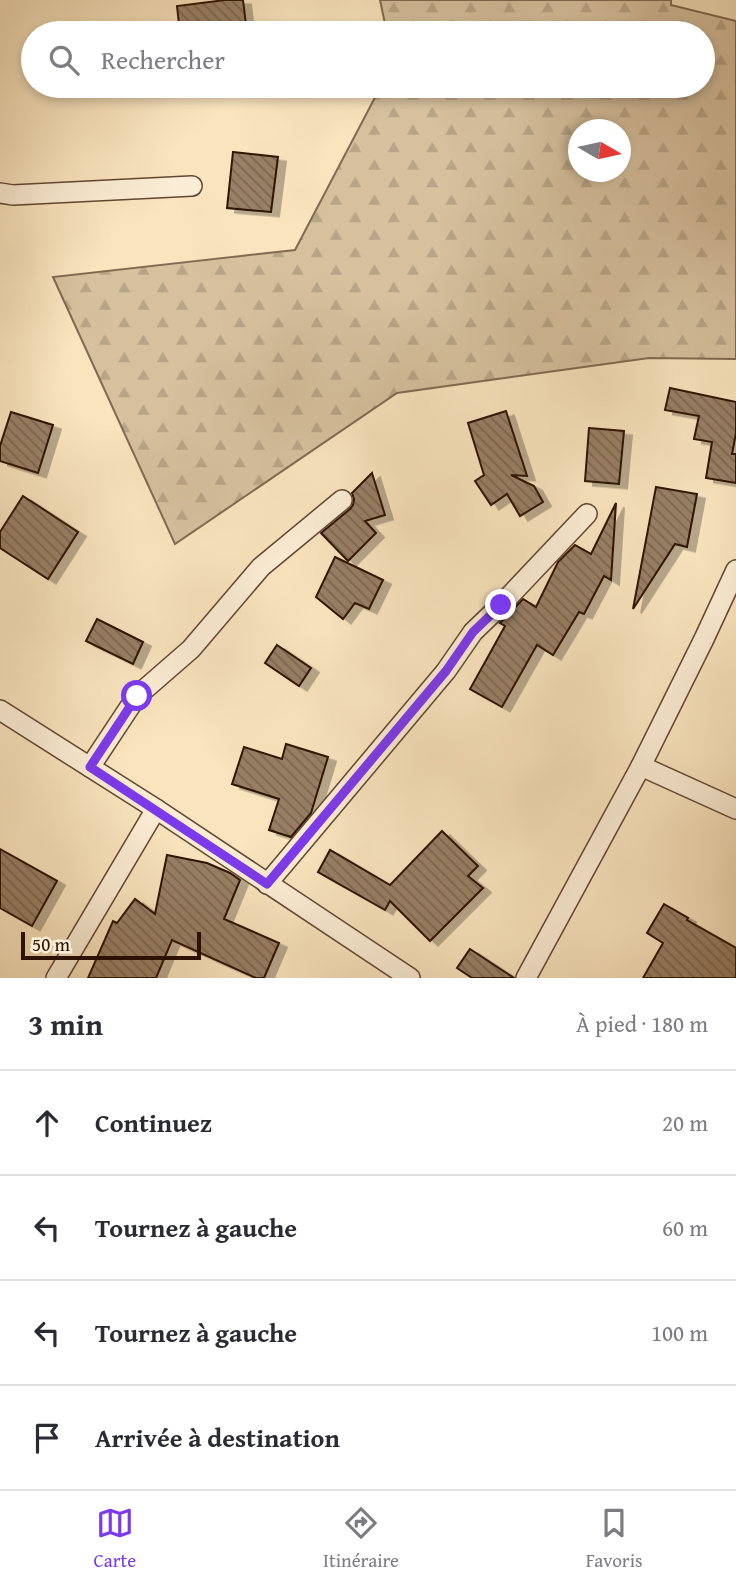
<!DOCTYPE html>
<html lang="fr">
<head>
<meta charset="utf-8">
<style>
	:root { --surface:#fff; --page:#f2f2f3; --text:#2b2b33; --muted:#7c7c81; --line:#e1e1e2; --accent:#7c3aed }
	body { margin:0; font-family:"Gentium Book Plus",serif; background:var(--page); color:var(--text) }
	.compass { position:absolute; left:568px; top:119px; width:63px; height:63px; border-radius:50%; background:var(--surface); box-shadow:0 4px 10px #0003; rotate:99deg }
	.scale { position:absolute; left:21px; bottom:18px; width:180px; box-sizing:border-box; padding-left:7px; border:4px solid #2e1204; border-top:0; font-size:19px; line-height:24px; white-space:nowrap; color:#2e1204; -webkit-text-stroke:5px #fbedd5; paint-order:stroke }
	.stop { position:absolute; width:21px; height:21px; margin:-16px; border:5px solid #7c3aed; border-radius:50%; background:#fff }
	.stop.end { background:#7c3aed; border-color:#fff; box-shadow:0 2px 7px #0008 }
	.list { margin:0; padding:0; list-style:none }
	h2 { display:flex; justify-content:space-between; align-items:center; height:91px; margin:0; padding:0 28px; font-size:30px }
	h2 small { font-size:23px; font-weight:400; color:var(--muted) }
	.list li { display:grid; grid-template-columns:46px 1fr auto; gap:21px; align-items:center; box-sizing:border-box; height:105px; padding:0 28px; border-top:2px solid var(--line) }
	.list b { display:block; font-size:26px; white-space:nowrap }
	.list em { font-size:23px; font-style:normal; color:var(--muted) }
	.icon { flex:none; width:38px; height:38px; fill:none; stroke:currentColor; stroke-width:2; stroke-linecap:round; stroke-linejoin:round }
	.map { position:relative; flex:none; width:736px; height:978px; overflow:hidden }
	.search { position:absolute; background:var(--surface); box-shadow:0 4px 10px #0003; left:21px; right:21px; top:21px; height:77px; display:flex; align-items:center; gap:18px; box-sizing:border-box; padding:0 24px; border-radius:38px; color:var(--muted); font-size:26px }
	.sheet { height:511px; background:var(--surface) }
	nav { display:flex; justify-content:space-around; align-items:center; box-sizing:border-box; height:98px; border-top:2px solid var(--line); background:var(--surface); font-size:19px; color:var(--muted) }
	nav a { display:grid; justify-items:center; gap:4px }
	nav .on { color:var(--accent) }
	.map>svg:first-child { display:block }
</style>
</head>
<body>
<div class="map">
<svg width="736" height="978" viewBox="0 0 736 978">
	<defs>
		<pattern id="forest-firs" width="22" height="20" patternUnits="userSpaceOnUse" patternTransform="scale(1.75)"><rect width="22" height="20" fill="#d6c09e"/><path d="M5 1l3.5 6h-7zM16 11l3.5 6h-7z" fill="#b8a486"/></pattern>
		<pattern id="building-back-hatch" width="6" height="6" patternUnits="userSpaceOnUse" patternTransform="scale(1.75)"><rect width="6" height="6" fill="#987f65"/><path d="M-1 5l2 2M0 0l6 6M5-1l2 2" fill="none" stroke="#7c6751"/></pattern>
		<filter id="shadow"><feDropShadow dx="8" dy="4.5" stdDeviation="0" flood-color="#0004"/></filter>
	</defs>
	<rect width="100%" height="100%" fill="#f9e4be"/>
	<filter id="stains"><feTurbulence type="fractalNoise" baseFrequency=".00286" numOctaves="4"/><feColorMatrix values="0 0 0 0 .2 0 0 0 0 .09 0 0 0 0 .02 0 0 0 .5 -.17"/></filter>
	<radialGradient id="worn" r=".72"><stop offset=".6" stop-color="#630" stop-opacity="0"/><stop offset="1" stop-color="#630" stop-opacity=".3"/></radialGradient>
	<path fill="url(#forest-firs)" stroke="#826951" stroke-width="2" fill-rule="evenodd" d="M380 0H671V5L736 21V359L649 358 397 393 175 544 53 277 295 250 381 86H703V33H387ZM578 130H620V172H578Z"/>
	<g fill="url(#building-back-hatch)" stroke="#2e1204" stroke-width="2" filter="url(#shadow)">
		<path d="M225 0H243L247 33H180L177 6Z"/>
		<path d="M233 152 278 157 271 212 227 208Z"/>
		<path d="M670 388 736 402V433L732 454H736V483L706 478 712 442 694 439 699 416 665 410Z"/>
		<path d="M506 411 527 476 511 475 534 486 543 502 520 516 507 494 491 505 475 481 484 475 468 423Z"/>
		<path d="M11 412 53 425 38 473 0 461V446Z"/>
		<path d="M589 428 624 431 619 484 585 481Z"/>
		<path d="M372 473 385 515 365 521 376 533 348 561 321 533 350 509 353 505 354 499 352 493Z"/>
		<path d="M656 487 697 494 687 547 675 544 633 609Z"/>
		<path d="M23 496 78 532 48 579 0 548V532Z"/>
		<path d="M616 503 611 580 604 576 584 614 579 612 553 655 537 645 502 707 470 689 505 626 500 623 523 599 536 607 558 562 575 545 591 554Z"/>
		<path d="M335 557 383 580 369 609 355 603 343 619 316 597Z"/>
		<path d="M97 619 143 642 133 664 86 641Z"/>
		<path d="M277 645 311 668 299 686 265 663Z"/>
		<path d="M286 744 328 757 311 813 291 837 269 830 279 799 232 784 244 747 282 759Z"/>
		<path d="M442 831 478 866 468 876 483 888 430 941 390 901 385 910 318 872 330 850 390 885Z"/>
		<path d="M0 849 57 881 32 926 0 908Z"/>
		<path d="M167 855 207 863 230 873 240 880 224 919 279 943 264 978H256L172 940 156 978H88L113 921 117 923 135 899 155 914Z"/>
		<path d="M664 904 688 918 687 920 736 948V978H643L663 943 647 933Z"/>
		<path d="M470 949 514 978H472L457 968Z"/>
	</g>
	<g fill="none" stroke-linecap="round" stroke-linejoin="round">
		<g stroke="#614632" stroke-width="22">
			<g id="minor">
				<path d="M0 193 13 195 192 186"/>
				<path d="M0 710 156 809 410 978"/>
				<path d="M641 766 736 809"/>
				<path d="M90 767 137 696 191 649 261 567 342 500"/>
				<path d="M267 884 446 671 473 632 501 605 587 514"/>
				<path d="M56 978 156 809"/>
				<path d="M526 978 641 766 704 639 736 570"/>
			</g>
		</g>
		<use href="#minor" stroke="#fbedd5" stroke-width="19"/>
	</g>
	<g fill="none" stroke-linecap="round" stroke-linejoin="round">
		<path stroke="#7c3aed" stroke-width="9" d="M137 696 90 767 267 884 446 671 473 632 501 605"/>
	</g>
	<rect width="100%" height="100%" filter="url(#stains)"/>
	<rect width="100%" height="100%" fill="url(#worn)"/>
</svg>
<svg class="compass" viewBox="-18 -18 36 36"><path d="M0-13l5 13h-10z" fill="#e53935"/><path d="M0 13l5-13h-10z" fill="#7c7c81"/></svg>
<div class="scale">50 m</div>
<div class="stop" style="left:137px;top:696px"></div>
<div class="stop end" style="left:501px;top:605px"></div>
<div class="search"><svg class="icon" aria-label="search" viewBox="0 0 24 24"><circle cx="10" cy="10" r="6"/><path d="M15 15l6 6"/></svg>Rechercher</div>
</div>
<section class="sheet">
<h2>3 min<small>À pied · 180 m</small></h2>
<ul class="list">
<li><svg class="icon" aria-label="ahead" viewBox="0 0 24 24"><path d="M12 20V5M6 11l6-6 6 6"/></svg><div><b>Continuez</b></div><em>20 m</em></li>
<li><svg class="icon" aria-label="left" viewBox="0 0 24 24"><path d="M17 20v-9H6M10 6l-5 5 5 5"/></svg><div><b>Tournez à gauche</b></div><em>60 m</em></li>
<li><svg class="icon" aria-label="left" viewBox="0 0 24 24"><path d="M17 20v-9H6M10 6l-5 5 5 5"/></svg><div><b>Tournez à gauche</b></div><em>100 m</em></li>
<li><svg class="icon" aria-label="arrive" viewBox="0 0 24 24"><path d="M6 21V4h12l-3 4 3 4H6"/></svg><div><b>Arrivée à destination</b></div></li>
</ul>
</section>
<nav>
<a class="on"><svg class="icon" aria-label="map" viewBox="0 0 24 24"><path d="M3 6l6-2 6 2 6-2v14l-6 2-6-2-6 2zM9 4v14M15 6v14"/></svg>Carte</a>
<a><svg class="icon" aria-label="directions" viewBox="0 0 24 24"><path d="M12 3l9 9-9 9-9-9zM9 14v-3h6M13 9l2 2-2 2"/></svg>Itinéraire</a>
<a><svg class="icon" aria-label="saved" viewBox="0 0 24 24"><path d="M7 4h10v16l-5-4-5 4z"/></svg>Favoris</a>
</nav>
</body>
</html>
